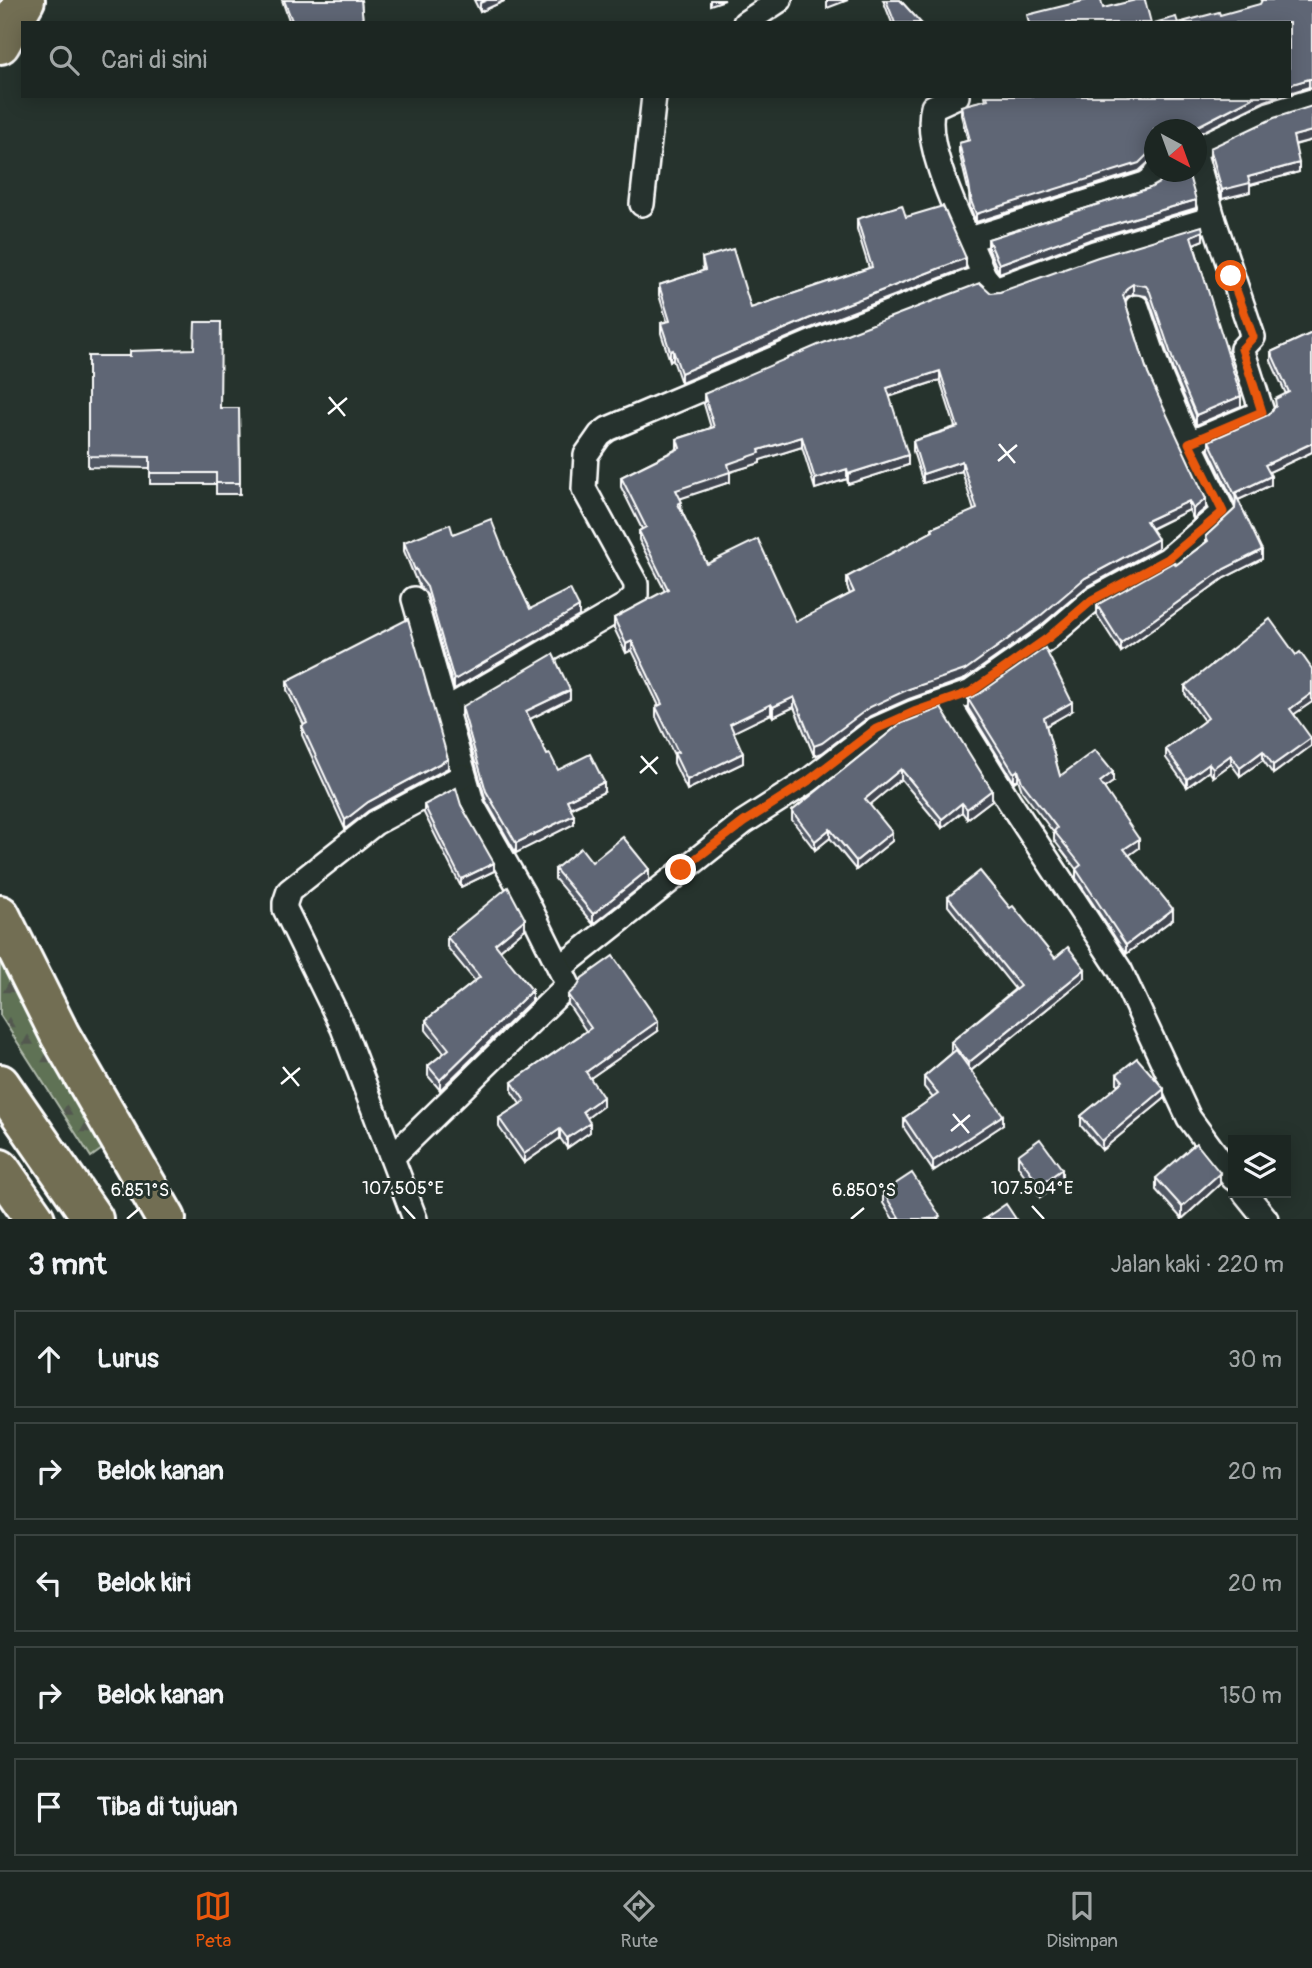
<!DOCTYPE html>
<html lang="id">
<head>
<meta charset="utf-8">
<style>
	:root { --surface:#1c2622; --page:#29322f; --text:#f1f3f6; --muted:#a0a5a5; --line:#3a4340; --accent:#ea580c }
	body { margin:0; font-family:Pangolin,sans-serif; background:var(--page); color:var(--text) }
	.controls { position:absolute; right:21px; bottom:21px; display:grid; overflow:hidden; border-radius:0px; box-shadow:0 4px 18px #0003 }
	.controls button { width:63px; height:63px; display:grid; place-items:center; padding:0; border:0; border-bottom:2px solid var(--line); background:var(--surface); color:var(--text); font:35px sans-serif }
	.compass { position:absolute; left:1144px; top:119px; width:63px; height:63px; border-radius:50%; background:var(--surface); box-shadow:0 4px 18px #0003; rotate:139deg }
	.stop { position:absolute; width:21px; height:21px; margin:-16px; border:5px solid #ea580c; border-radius:50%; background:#fff }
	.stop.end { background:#ea580c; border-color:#fff; box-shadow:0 2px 7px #0008 }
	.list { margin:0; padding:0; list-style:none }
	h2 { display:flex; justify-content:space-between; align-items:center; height:91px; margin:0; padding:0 28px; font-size:30px }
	h2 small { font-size:23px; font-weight:400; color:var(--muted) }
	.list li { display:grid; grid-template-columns:46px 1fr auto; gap:21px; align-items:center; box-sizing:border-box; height:98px; margin:0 14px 14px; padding:0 14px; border:2px solid var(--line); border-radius:0px }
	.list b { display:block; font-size:26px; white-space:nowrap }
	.list em { font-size:23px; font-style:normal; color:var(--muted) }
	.icon { flex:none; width:38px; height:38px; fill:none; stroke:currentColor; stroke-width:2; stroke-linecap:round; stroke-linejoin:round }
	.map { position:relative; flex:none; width:1312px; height:1219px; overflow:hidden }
	.search { position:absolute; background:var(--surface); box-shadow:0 4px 18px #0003; left:21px; right:21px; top:21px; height:77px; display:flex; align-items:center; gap:18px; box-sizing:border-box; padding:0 24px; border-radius:0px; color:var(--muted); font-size:26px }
	.sheet { height:651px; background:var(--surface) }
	nav { display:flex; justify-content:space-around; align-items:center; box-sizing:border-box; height:98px; border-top:2px solid var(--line); background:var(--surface); font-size:19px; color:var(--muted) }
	nav a { display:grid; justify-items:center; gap:4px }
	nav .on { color:var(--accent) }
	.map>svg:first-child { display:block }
</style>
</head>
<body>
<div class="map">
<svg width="1312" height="1219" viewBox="0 0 1312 1219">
	<defs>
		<pattern id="forest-firs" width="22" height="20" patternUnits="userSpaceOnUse" patternTransform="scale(1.75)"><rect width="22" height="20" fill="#5e7255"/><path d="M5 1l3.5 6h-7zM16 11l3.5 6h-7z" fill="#52594f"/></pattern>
	</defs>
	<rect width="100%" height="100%" fill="#26332d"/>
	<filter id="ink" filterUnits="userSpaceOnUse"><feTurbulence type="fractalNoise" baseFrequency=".0143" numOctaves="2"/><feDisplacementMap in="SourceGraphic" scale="14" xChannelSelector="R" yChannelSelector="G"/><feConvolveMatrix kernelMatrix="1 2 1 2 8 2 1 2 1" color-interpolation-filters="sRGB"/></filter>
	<g filter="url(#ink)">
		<path fill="url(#forest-firs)" stroke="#aeb8aa" stroke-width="2" d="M0 944 109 1144 91 1157 0 1015Z"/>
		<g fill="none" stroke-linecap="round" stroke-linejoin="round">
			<g stroke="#fff" stroke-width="28">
				<g id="minor">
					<path d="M745 23 780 0"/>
					<path d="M957 96 933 107C921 148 968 234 984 276L995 289 1094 253 1213 218"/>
					<path d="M1196 149 1269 114 1312 101"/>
					<path d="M642 204 654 96"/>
					<path d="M970 239 1145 184 1151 180 1157 172"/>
					<path d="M1189 443 1262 412 1242 349 1253 337 1213 218 1196 158"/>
					<path d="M947 701 1009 801 1120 970 1189 1118 1233 1178"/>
					<path d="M445 710 626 605 636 595V584L584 489 586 455 600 435 608 429 813 342 984 276"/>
					<path d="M560 968 744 822 808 781 876 729 914 712 971 692 1048 638 1092 600 1168 559 1223 512 1181 425 1161 378 1137 307"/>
					<path d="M392 1157 568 985 523 894 473 806 414 599"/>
					<path d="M1245 1193 1266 1219"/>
					<path d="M415 1219 343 1028 285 909V903L289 891 375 823 463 776"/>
				</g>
			</g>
			<g stroke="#fff" stroke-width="44">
				<g id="motorway">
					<path d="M0 44 25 0"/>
					<path d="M0 915 60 1035 166 1219"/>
					<path d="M0 1084 93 1219"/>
					<path d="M0 1169 35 1219"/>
				</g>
			</g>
			<use href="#minor" stroke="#26332d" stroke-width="23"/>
			<use href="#motorway" stroke="#726e52" stroke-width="38"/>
		</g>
		<g fill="#515864" stroke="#fff" stroke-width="2" fill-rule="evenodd">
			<path d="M282 0H361L363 23H290Z"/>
			<path d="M474 0H504V1L480 12Z"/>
			<path d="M883 0H900L921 23H892Z"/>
			<path d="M1312 0V88L1309 87 1289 93V23H1178Z"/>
			<path d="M985 96H1279L1154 130V159H1152L1139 171 976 222 970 207 969 193 959 152V143L968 141 961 115V106L986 100Z"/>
			<path d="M1312 140 1295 145 1299 172 1250 185V192L1222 199 1210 158V148Z"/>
			<path d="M1150 188 1196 208 1089 240 999 273 988 248V239Z"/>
			<path d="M906 217 966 268 808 329 681 383 673 360 670 361 661 333V323L667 321 659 295V285L703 271 702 258 751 308 869 268 857 229V219Z"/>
			<path d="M1203 240 1194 244 1241 406 1196 425 1174 373 1150 302 1146 296 1133 294 1127 297 1125 301 1148 374 1206 508 1193 519 1189 510 1151 529 1158 548 1085 588 1039 627 965 679 909 699 870 716 822 753 814 756 794 707 773 717 771 714 733 732 743 763 687 790 674 763V755L656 717V707L659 706 632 650 626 653 614 628V618L665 591 639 540V531L642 529 621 487V477L677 449V439L711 428 704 404V394L991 293 1000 292ZM940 380 955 427 913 441V451L923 483 962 471 974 511 932 528V532L847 577V587L850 594 796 622 707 564 682 512 680 498 730 482V472L760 463V460L802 447 815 489 847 479 848 484 908 465 889 397Z"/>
			<path d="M1312 333V452L1269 472 1271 485 1238 500 1262 559 1224 578 1121 652 1097 615V605L1176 565 1206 542V536L1235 509 1236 506 1209 450V441L1268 415 1286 394 1271 361V352Z"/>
			<path d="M88 356 220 408H239L240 494H216V484H150V468L88 467Z"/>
			<path d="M453 534 510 567 530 609 579 616 454 689 427 595 420 587 416 578H415L404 551V542Z"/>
			<path d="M287 681 448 768 368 811 345 829 302 735V726L304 725 287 690Z"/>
			<path d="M1185 686 1312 702 1294 714 1311 746 1273 774 1263 760 1240 776 1231 764 1213 777 1209 771 1187 787 1166 758V749L1204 721 1185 694Z"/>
			<path d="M570 699 530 719 547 755 558 770 604 792 571 808 574 824 516 853 486 801 462 716V707Z"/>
			<path d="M968 699 1072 711 1046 726 1060 776 1113 782 1104 788 1139 848 1129 855 1173 919 1126 954 1076 878V869L1054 840V833L1022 791 1018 779 1014 782 968 708Z"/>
			<path d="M900 724 992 800 967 819 962 812 942 828 901 779 869 805 892 841 856 870 830 838 815 850 792 820V811Z"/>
			<path d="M424 805H461L494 871 461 887 424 813Z"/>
			<path d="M592 862 649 880 593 924 555 879V869Z"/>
			<path d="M948 897 1010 908 1055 958 1085 978 971 1071 1003 1125 933 1171 904 1128V1118L933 1098 924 1087V1077L952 1053 951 1051V1042L1015 989 948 906Z"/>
			<path d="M525 929 500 950 532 1000 440 1090 428 1076V1066L444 1053 426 1030V1020L475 981 447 947V937Z"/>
			<path d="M568 995 658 1031 590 1078 603 1106 587 1118 590 1132 567 1148 560 1138 524 1163 499 1127V1118L520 1104 512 1092V1082L586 1031 568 1004Z"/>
			<path d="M1117 1074 1164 1099 1102 1150 1081 1126V1116L1119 1085 1117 1084Z"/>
			<path d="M1018 1155 1062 1181 1040 1197 1018 1166Z"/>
			<path d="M1156 1178 1220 1184 1182 1219 1156 1190Z"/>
			<path d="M883 1192 940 1219H893L883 1203Z"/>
		</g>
		<g fill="#424751" stroke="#fff" stroke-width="2">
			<path d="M487 0H504V1L480 12V3Z"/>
			<path d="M710 0H725L710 5Z"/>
			<path d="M827 0H848L827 8Z"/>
			<path d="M1309 79V87L1289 93V85Z"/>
			<path d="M1256 96H1279L1265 101 1196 135V130H1190Z"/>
			<path d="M1312 131V140L1293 145V136Z"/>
			<path d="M1152 150V159L1139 171 976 222V214Z"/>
			<path d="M1299 163V172L1250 185V192L1222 199V190L1248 177Z"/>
			<path d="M1196 200V208L1089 240 999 273V264L1089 231Z"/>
			<path d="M1203 231V240L1191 245V236Z"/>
			<path d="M966 258V268L808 329 681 383V373L808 319Z"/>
			<path d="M1133 284V294L1127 297 1123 305V295L1127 288Z"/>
			<path d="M673 350V360L670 361V351Z"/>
			<path d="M940 371V380L887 397V388Z"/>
			<path d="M1241 396V406L1196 425V415Z"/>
			<path d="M802 437V447L760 460V463L730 472V482L676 500V490L728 464 759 450Z"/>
			<path d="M1312 443V452L1265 474V465Z"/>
			<path d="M908 455V465L848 484V474Z"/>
			<path d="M962 461V471L923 483V474Z"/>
			<path d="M847 469V479L815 489V479Z"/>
			<path d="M1271 476V485L1236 501 1235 493Z"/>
			<path d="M1206 499V508L1193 519V509Z"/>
			<path d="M1189 501V510L1146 531V521Z"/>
			<path d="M1158 539V548L1085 588 1039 627 965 679 909 699 870 716 822 753 814 756V746L870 707 1085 578Z"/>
			<path d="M1262 550V559L1224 578 1121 652V643L1224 569Z"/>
			<path d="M579 607V616L454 689V680Z"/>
			<path d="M632 641V650L626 653V644Z"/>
			<path d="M570 690V699L526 721V711Z"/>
			<path d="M1312 693V702L1290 717V709Z"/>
			<path d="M794 697V707L773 717V707Z"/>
			<path d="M1072 702V711L1044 727V718Z"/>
			<path d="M771 704V714L730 734V724Z"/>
			<path d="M1311 738V746L1273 774V765Z"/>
			<path d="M1263 751V760L1240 776V768Z"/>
			<path d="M743 753V763L687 790V780Z"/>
			<path d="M1231 755V764L1213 777V768Z"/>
			<path d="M448 759V768L368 811 345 829V820L368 802Z"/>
			<path d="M1209 763V771L1187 787V779Z"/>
			<path d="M901 769V779L865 809V799Z"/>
			<path d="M1018 770V779L1014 782V773Z"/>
			<path d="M1113 772V782L1100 791V782Z"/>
			<path d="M604 782V792L567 809V800Z"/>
			<path d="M992 790V800L967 819V809Z"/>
			<path d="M962 803V812L942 828V819Z"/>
			<path d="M574 815V824L516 853V843Z"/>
			<path d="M830 829V838L815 850V841Z"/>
			<path d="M892 832V841L856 870V861Z"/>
			<path d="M1139 839V848L1124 859V849Z"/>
			<path d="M494 863V871L461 887V879Z"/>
			<path d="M649 869V880L593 924V914Z"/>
			<path d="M1173 909V919L1126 954V945Z"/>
			<path d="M525 919V929L495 954V944Z"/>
			<path d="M1085 969V978L968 1073V1063Z"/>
			<path d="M532 990V1000L440 1090V1080Z"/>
			<path d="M658 1021V1031L586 1081V1072Z"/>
			<path d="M1164 1089V1099L1102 1150V1141Z"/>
			<path d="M603 1097V1106L583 1121V1111Z"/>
			<path d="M1003 1115V1125L933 1171V1161Z"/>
			<path d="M590 1123V1132L567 1148V1138Z"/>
			<path d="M560 1129V1138L524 1163V1154Z"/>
			<path d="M1062 1169V1181L1040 1197V1185Z"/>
			<path d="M1220 1173V1184L1182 1219V1207Z"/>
		</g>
		<g fill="#5e6674" stroke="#fff" stroke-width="2" fill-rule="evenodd">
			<path d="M284 0H361L363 23H339V22L336 23H293Z"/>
			<path d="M886 0H900L921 23H895Z"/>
			<path d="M1087 0H1101L1103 8 1136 0H1145L1151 23H1029L1027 15Z"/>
			<path d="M1262 0H1312V79H1309L1289 85V23H1154L1176 17 1178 23 1219 12 1220 15 1260 4Z"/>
			<path d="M987 96H1256L1190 130H1154V150H1152L1139 163 976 214 970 198H971L969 184 959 143 970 140 961 106 988 99Z"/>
			<path d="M1312 106V131L1293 136 1299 163 1248 177 1250 183 1222 190 1210 148 1274 118Z"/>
			<path d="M1168 172H1188L1196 200 1089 231 999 264 988 239 1150 188 1159 183Z"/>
			<path d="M902 205 906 217 943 206 966 258 808 319 681 373 673 350 670 351 661 323 670 321 659 285 705 270 702 258 733 249 751 308 872 267 857 219Z"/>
			<path d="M1202 226 1203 231 1191 236 1241 396 1196 415 1174 363 1150 292 1146 286 1133 284 1127 288 1123 295 1148 374 1206 499 1193 509 1189 501 1146 521 1158 539 1085 578 1039 617 965 670 909 689 870 707 822 743 814 746 794 697 773 707 771 704 730 724 743 753 687 780 674 753 678 752 656 707 662 704 632 641 626 644 614 618 668 589 639 531 646 527 621 477 680 448 677 439 714 427 704 394 818 345 980 283 991 293 1000 292 1098 257ZM940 371 958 427 913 441 923 474 962 461 977 509 932 528 933 531 847 577 854 592 796 622 758 539 707 564 678 504 682 502 676 490 730 472 728 464 760 453 759 450 802 437 815 479 847 469 848 474 908 455 887 388Z"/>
			<path d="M195 322H221L220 408H239L240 483H216V473H150V457L88 456V356H130V351L194 349Z"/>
			<path d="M1312 333V443L1265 465 1271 476 1235 493 1262 550 1224 569 1121 643 1097 605 1174 562 1176 565 1208 541 1206 536 1235 509 1236 497 1209 441 1268 415 1276 406 1275 399 1289 392 1271 352Z"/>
			<path d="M491 519 510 567 530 609 570 589 579 607 454 680 427 587 420 578 416 569 415 570 404 542 450 524 453 534Z"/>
			<path d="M408 619 448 759 368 802 345 820 302 726 307 723 287 681Z"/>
			<path d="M1270 619 1296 655 1300 652 1312 669V693L1290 709 1311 738 1273 765 1263 751 1240 768 1231 755 1213 768 1209 763 1187 779 1166 749 1208 718 1185 686Z"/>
			<path d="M1045 648 1072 702 1044 718 1060 776 1095 750 1113 772 1100 782 1139 839 1124 849 1173 909 1126 945 1076 869 1081 865 1054 831 1057 828 1022 782 1018 770 1014 773 968 699 979 694Z"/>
			<path d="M553 654 570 690 526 711 547 755 550 754 558 770 590 754 604 782 567 800 574 815 516 843 486 791 462 707Z"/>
			<path d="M941 708 992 790 967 809 962 803 942 819 901 769 865 799 892 832 856 861 830 829 815 841 792 811 900 724Z"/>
			<path d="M456 788 461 805 494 863 461 879 424 805Z"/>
			<path d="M623 837 649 869 593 914 555 869 581 848 592 862Z"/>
			<path d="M980 871 1010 908 1013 906 1055 958 1068 947 1085 969 968 1063 951 1042 1020 986 948 897Z"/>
			<path d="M508 887 525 919 495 944 532 990 440 1080 428 1066 449 1049 426 1020 480 977 447 937Z"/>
			<path d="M613 956 658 1021 586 1072 603 1097 583 1111 590 1123 567 1138 560 1129 524 1154 499 1118 525 1101 512 1082 591 1028 568 995 578 986 582 978Z"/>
			<path d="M956 1050 1003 1115 933 1161 904 1118 938 1094 924 1077Z"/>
			<path d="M1137 1058 1164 1089 1102 1141 1081 1116 1123 1081 1117 1074Z"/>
			<path d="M1040 1139 1062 1169 1040 1185 1018 1155Z"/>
			<path d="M1196 1143 1220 1173 1182 1207 1156 1178Z"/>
			<path d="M912 1173 940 1216 936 1219H900L883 1192Z"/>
			<path d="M1006 1204 1016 1219H984Z"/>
		</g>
	</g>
	<g fill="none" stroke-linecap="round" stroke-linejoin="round" filter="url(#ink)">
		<path stroke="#ea580c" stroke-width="9" d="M681 870 744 822 808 781 876 729 914 712 971 692 1048 638 1092 600 1168 559 1223 512 1189 443 1262 412 1242 349 1253 337 1231 276"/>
	</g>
	<path fill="none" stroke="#fff" stroke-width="2.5" d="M329 397 345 416M328 414 347 398M999 444 1015 463M998 461 1017 445M641 756 657 774M640 773 658 757M283 1067 299 1086M281 1084 300 1068M953 1114 969 1133M951 1131 970 1115M403 1206 415 1219M1032 1206 1044 1219M127 1219 140 1208M851 1219 864 1208"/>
	<g font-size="18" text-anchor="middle" fill="#fff" stroke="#26332d" stroke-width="6" stroke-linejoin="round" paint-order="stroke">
		<text x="403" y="1194">107.505°E</text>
		<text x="1032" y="1194">107.504°E</text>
		<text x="140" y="1196">6.851°S</text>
		<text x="864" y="1196">6.850°S</text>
	</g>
</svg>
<div class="controls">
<button><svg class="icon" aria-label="layers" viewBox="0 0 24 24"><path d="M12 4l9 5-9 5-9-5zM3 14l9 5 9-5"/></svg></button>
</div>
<svg class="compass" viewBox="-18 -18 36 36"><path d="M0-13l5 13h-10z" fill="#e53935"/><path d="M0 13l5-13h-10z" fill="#a0a5a5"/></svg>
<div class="stop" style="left:1231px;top:276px"></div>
<div class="stop end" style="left:681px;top:870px"></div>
<div class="search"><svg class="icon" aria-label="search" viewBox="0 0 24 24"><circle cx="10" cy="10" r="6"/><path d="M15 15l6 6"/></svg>Cari di sini</div>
</div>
<section class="sheet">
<h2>3 mnt<small>Jalan kaki · 220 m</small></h2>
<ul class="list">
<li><svg class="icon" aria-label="ahead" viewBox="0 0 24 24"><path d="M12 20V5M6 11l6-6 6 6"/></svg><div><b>Lurus</b></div><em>30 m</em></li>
<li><svg class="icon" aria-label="right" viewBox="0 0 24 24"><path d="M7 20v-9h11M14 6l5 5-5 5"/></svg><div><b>Belok kanan</b></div><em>20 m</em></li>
<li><svg class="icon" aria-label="left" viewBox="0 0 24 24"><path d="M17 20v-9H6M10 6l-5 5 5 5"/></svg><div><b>Belok kiri</b></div><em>20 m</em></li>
<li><svg class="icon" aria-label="right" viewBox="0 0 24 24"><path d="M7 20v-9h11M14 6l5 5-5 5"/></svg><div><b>Belok kanan</b></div><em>150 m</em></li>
<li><svg class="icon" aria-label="arrive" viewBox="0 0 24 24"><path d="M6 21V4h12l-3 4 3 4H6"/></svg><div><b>Tiba di tujuan</b></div></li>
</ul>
</section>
<nav>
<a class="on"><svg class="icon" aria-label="map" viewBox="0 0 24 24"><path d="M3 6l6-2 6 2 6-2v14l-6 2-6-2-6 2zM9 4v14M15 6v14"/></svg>Peta</a>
<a><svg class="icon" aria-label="directions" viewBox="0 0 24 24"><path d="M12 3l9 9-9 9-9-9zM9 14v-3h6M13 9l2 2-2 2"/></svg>Rute</a>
<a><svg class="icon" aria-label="saved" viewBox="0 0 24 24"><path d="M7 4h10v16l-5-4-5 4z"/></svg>Disimpan</a>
</nav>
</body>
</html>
